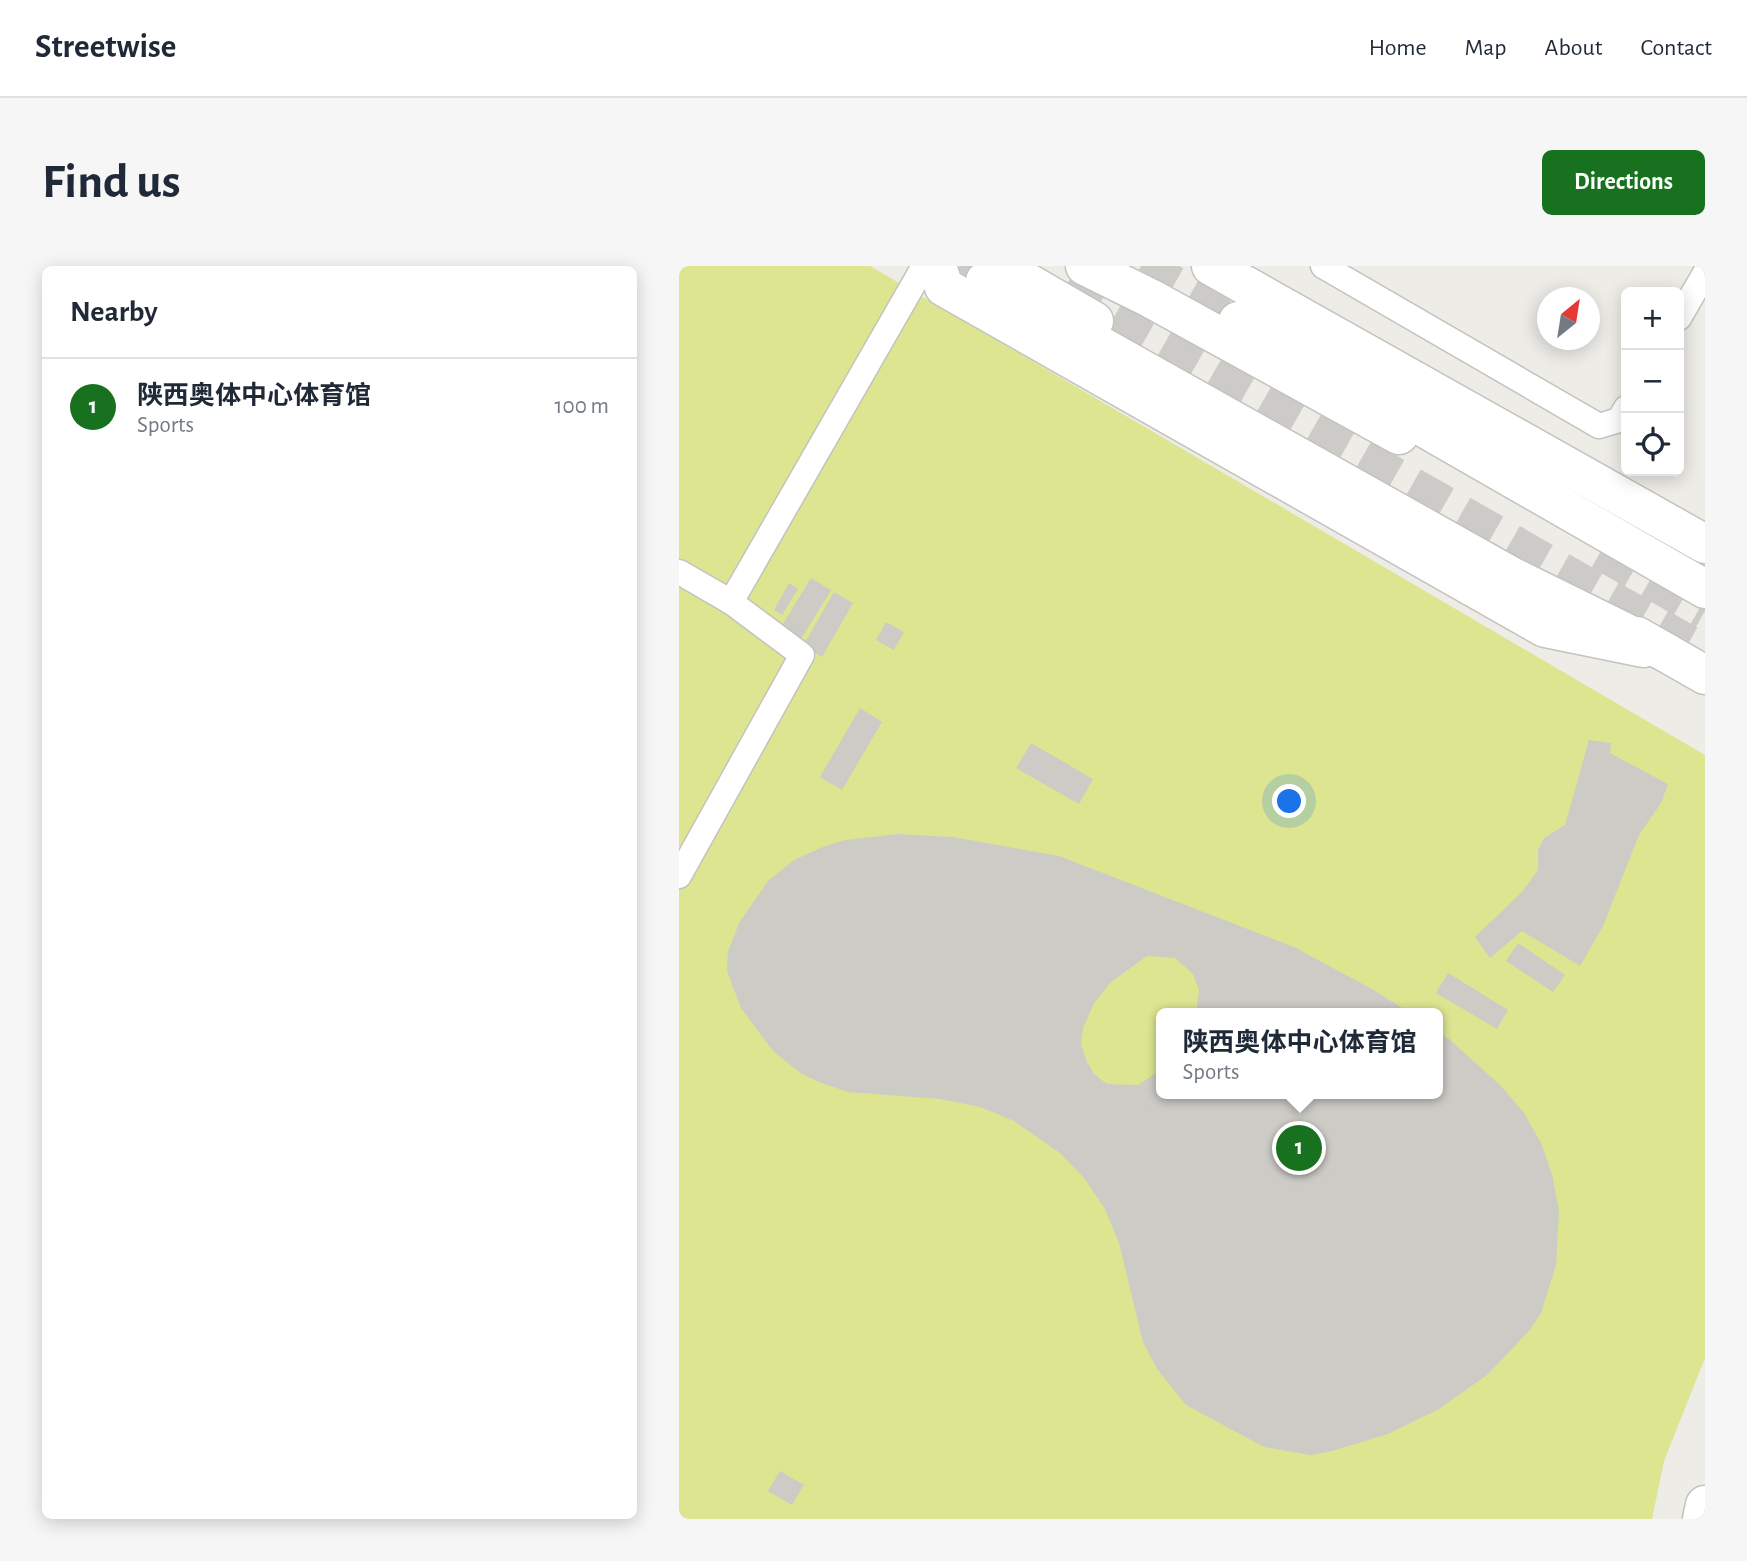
<!DOCTYPE html>
<html lang="en">
<head>
<meta charset="utf-8">
<style>
	:root { --surface:#fff; --page:#f6f6f7; --text:#1f2937; --muted:#747a83; --line:#e0e1e3; --accent:#17711e }
	body { margin:0; font-family:"Alegreya Sans","Noto Sans SC",sans-serif; background:var(--page); color:var(--text) }
	.controls { position:absolute; right:21px; top:21px; display:grid; overflow:hidden; border-radius:10px; box-shadow:0 4px 18px #0003 }
	.controls button { width:63px; height:63px; display:grid; place-items:center; padding:0; border:0; border-bottom:2px solid var(--line); background:var(--surface); color:var(--text); font:35px sans-serif }
	.compass { position:absolute; left:858px; top:21px; width:63px; height:63px; border-radius:50%; background:var(--surface); box-shadow:0 4px 18px #0003; rotate:30deg }
	.you { position:absolute; left:611px; top:536px; width:24px; height:24px; margin:-18px; border:5px solid #fff; border-radius:50%; background:#1a73e8; box-shadow:0 0 0 10px #1a73e833 }
	.badge { display:grid; place-items:center; width:46px; height:46px; border-radius:50%; background:var(--accent); color:#fff; font-size:23px; font-weight:700 }
	.pin { position:absolute; translate:-50% -50%; border:4px solid #fff; box-shadow:0 2px 7px #0006 }
	.popup { position:absolute; left:477px; top:742px; width:287px; height:91px; box-sizing:border-box; display:grid; place-content:center; border-radius:10px; background:var(--surface); filter:drop-shadow(0 2px 5px #0005); font-size:23px; white-space:nowrap; color:var(--muted) }
	.popup b { font-size:26px; color:var(--text) }
	.popup::after { content:''; position:absolute; left:50%; top:100%; margin-left:-14px; border:14px solid transparent; border-top-color:var(--surface) }
	.list { margin:0; padding:0; list-style:none }
	h2 { display:flex; justify-content:space-between; align-items:center; height:91px; margin:0; padding:0 28px; font-size:30px }
	h2 small { font-size:23px; font-weight:400; color:var(--muted) }
	.list li { display:grid; grid-template-columns:46px 1fr auto; gap:21px; align-items:center; box-sizing:border-box; height:98px; padding:0 28px; border-top:2px solid var(--line) }
	.list b { display:block; font-size:26px; white-space:nowrap }
	.list p { margin:0; font-size:23px; white-space:nowrap; color:var(--muted) }
	.list em { font-size:23px; font-style:normal; color:var(--muted) }
	.icon { flex:none; width:38px; height:38px; fill:none; stroke:currentColor; stroke-width:2; stroke-linecap:round; stroke-linejoin:round }
	.map { position:relative; flex:none; width:1026px; height:1253px; overflow:hidden; border-radius:10px }
	header { display:flex; align-items:center; gap:42px; box-sizing:border-box; height:98px; padding:0 35px; background:var(--surface); border-bottom:2px solid var(--line) }
	header strong { font-size:33px }
	nav { display:flex; gap:38px; margin-inline-start:auto; font-size:24px }
	.intro { display:flex; align-items:center; justify-content:space-between; box-sizing:border-box; height:168px; padding:0 42px }
	h1 { margin:0; font-size:49px }
	.button { padding:18px 32px; border-radius:10px; background:var(--accent); color:#fff; font-size:24px; font-weight:700 }
	main { display:flex; gap:42px; padding:0 42px }
	aside { flex:1; background:var(--surface); border-radius:10px; box-shadow:0 4px 18px #0003 }
	.map>svg:first-child { display:block }
</style>
</head>
<body>
<header>
<strong>Streetwise</strong>
<nav><a>Home</a><a>Map</a><a>About</a><a>Contact</a></nav>
</header>
<div class="intro"><h1>Find us</h1><a class="button">Directions</a></div>
<main>
<aside>
<h2>Nearby<small></small></h2>
<ul class="list">
<li><span class="badge">1</span><div><b>陕西奥体中心体育馆</b><p>Sports</p></div><em>100 m</em></li>
</ul>
</aside>
<div class="map">
<svg width="1026" height="1253" viewBox="0 0 1026 1253">
	<rect width="100%" height="100%" fill="#edece7"/>
	<path fill="#dde591" fill-rule="evenodd" d="M0 0H191L1026 489V1092L985 1195 973 1253H0ZM482 747H758V828H482Z"/>
	<g fill="#cdcbc6">
		<path d="M132 312 152 324 119 378 99 366Z"/>
		<path d="M110 317 119 323 103 349 95 344Z"/>
		<path d="M155 326 174 337 143 391 124 380Z"/>
		<path d="M207 356 225 366 215 384 197 374Z"/>
		<path d="M181 442 203 456 163 524 141 511Z"/>
		<path d="M910 474 932 477 931 487 989 518 982 537 960 569 924 660 901 700 843 665 811 692 796 671 844 625 859 604V584L865 572 886 559Z"/>
		<path d="M352 477 414 513 400 538 337 502Z"/>
		<path d="M219 568 274 571 380 590 615 681 693 723 731 747H517L520 724 514 708 496 692 468 690 432 716 415 737 404 762 402 778 408 796 415 808 428 818 459 819 482 804V828H758V765L770 773 822 820 845 847 862 877 873 908 880 945 877 999 862 1047 850 1065 808 1109 760 1143 709 1168 653 1185 632 1189 585 1181 507 1139 478 1103 464 1076 440 977 426 943 405 912 381 887 335 855 301 841 261 833 169 826 140 816 120 806 94 785 62 742 48 705 49 686 60 657 89 615 115 594 146 580 166 574Z"/>
		<path d="M839 677 886 709 874 726 827 695Z"/>
		<path d="M769 707 829 744 818 763 757 727Z"/>
		<path d="M101 1205 125 1219 113 1239 89 1225Z"/>
	</g>
	<g fill="none" stroke-linecap="round" stroke-linejoin="round">
		<g stroke="#cccbc7" stroke-width="38" stroke-dasharray="38 19" stroke-linecap="butt">
			<path d="M281 0 306 15"/>
			<path d="M462 0 559 55"/>
			<path d="M386 22 1009 378"/>
			<path d="M922 285 1026 345"/>
		</g>
		<g stroke="#c4c3be" stroke-width="27">
			<g id="street">
				<path d="M644 0 920 160 940 154 947 142"/>
				<path d="M1000 52 1026 7"/>
				<path d="M0 306 52 336 123 389 0 610"/>
				<path d="M52 336 245 0"/>
			</g>
		</g>
		<g stroke="#c4c3be" stroke-width="41">
			<g id="primary">
				<path d="M258 0 265 21 866 362 964 382"/>
				<path d="M320 0 415 55"/>
				<path d="M406 0 471 32 720 169"/>
				<path d="M532 0 1026 278"/>
				<path d="M958 370 1026 409"/>
				<path d="M1023 1253 1026 1239"/>
			</g>
		</g>
		<g stroke="#c4c3be" stroke-width="41">
			<g id="highway">
				<path d="M306 15 832 310 988 387"/>
				<path d="M559 55 1026 323"/>
			</g>
		</g>
		<use href="#street" stroke="#fff" stroke-width="24"/>
		<use href="#primary" stroke="#fff" stroke-width="38"/>
		<use href="#highway" stroke="#fff" stroke-width="38"/>
	</g>
</svg>
<div class="controls">
<button>+</button>
<button>−</button>
<button><svg class="icon" aria-label="locate" viewBox="0 0 24 24"><circle cx="12" cy="12" r="6"/><path d="M12 2v4M12 18v4M2 12h4M18 12h4"/></svg></button>
</div>
<svg class="compass" viewBox="-18 -18 36 36"><path d="M0-13l5 13h-10z" fill="#e53935"/><path d="M0 13l5-13h-10z" fill="#747a83"/></svg>
<div class="you"></div>
<div class="pin badge" style="left:620px;top:882px">1</div>
<div class="popup"><b>陕西奥体中心体育馆</b>Sports</div>
</div>
</main>
</body>
</html>
